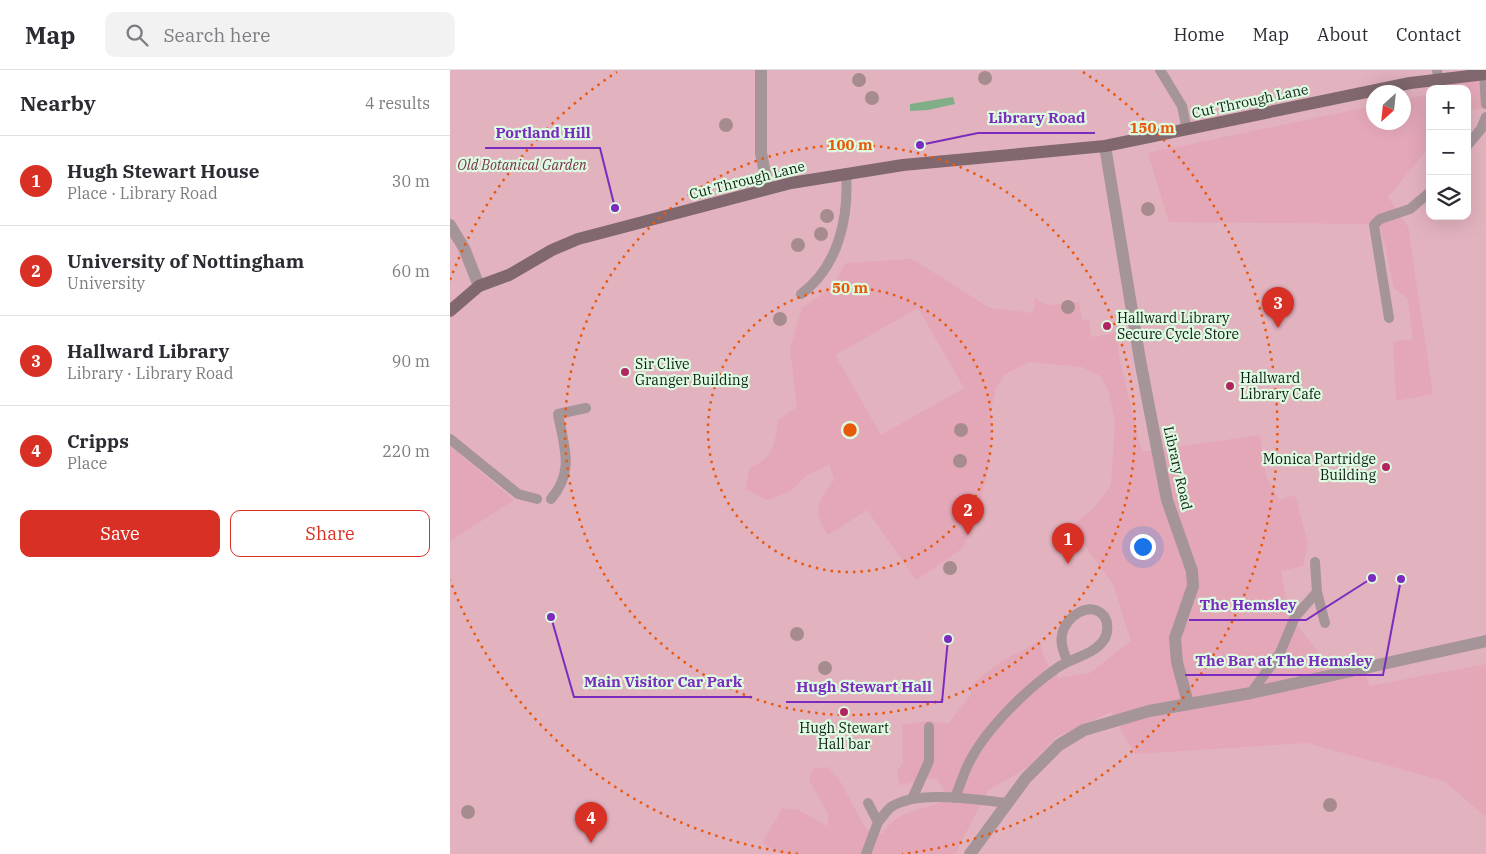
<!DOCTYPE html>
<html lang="en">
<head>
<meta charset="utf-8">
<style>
	:root { --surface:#fff; --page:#f2f2f3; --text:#2b2b33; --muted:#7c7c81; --line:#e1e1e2; --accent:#d93025 }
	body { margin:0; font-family:"IBM Plex Serif",serif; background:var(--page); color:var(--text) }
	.controls { position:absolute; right:15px; top:15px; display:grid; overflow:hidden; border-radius:10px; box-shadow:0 5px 20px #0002 }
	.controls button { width:45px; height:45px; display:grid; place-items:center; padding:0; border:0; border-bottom:1px solid var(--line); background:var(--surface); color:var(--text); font:25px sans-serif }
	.compass { position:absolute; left:916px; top:15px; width:45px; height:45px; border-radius:50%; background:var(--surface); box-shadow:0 5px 20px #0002; rotate:207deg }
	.you { position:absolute; left:692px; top:476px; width:18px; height:18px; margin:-12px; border:4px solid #fff; border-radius:50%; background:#1a73e8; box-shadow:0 0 0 8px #1a73e833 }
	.badge { display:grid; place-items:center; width:32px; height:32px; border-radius:50%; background:var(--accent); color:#fff; font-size:16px; font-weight:700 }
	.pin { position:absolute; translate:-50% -41px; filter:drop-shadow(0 1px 2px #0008) }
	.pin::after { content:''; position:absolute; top:26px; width:18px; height:15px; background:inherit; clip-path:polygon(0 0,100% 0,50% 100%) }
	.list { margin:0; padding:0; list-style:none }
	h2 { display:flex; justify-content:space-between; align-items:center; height:65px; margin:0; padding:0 20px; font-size:21px }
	h2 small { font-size:16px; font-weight:400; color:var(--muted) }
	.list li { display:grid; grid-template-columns:32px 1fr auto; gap:15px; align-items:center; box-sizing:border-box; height:90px; padding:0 20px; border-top:1px solid var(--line) }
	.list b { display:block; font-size:19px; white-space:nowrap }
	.list p { margin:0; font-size:16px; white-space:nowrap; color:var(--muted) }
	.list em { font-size:16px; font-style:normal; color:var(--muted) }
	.actions { display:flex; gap:10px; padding:15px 20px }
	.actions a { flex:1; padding:11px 0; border:1px solid var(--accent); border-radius:10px; text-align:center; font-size:18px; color:var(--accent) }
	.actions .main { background:var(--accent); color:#fff }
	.icon { flex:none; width:28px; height:28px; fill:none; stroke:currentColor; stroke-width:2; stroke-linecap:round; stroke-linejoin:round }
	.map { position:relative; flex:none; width:1036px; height:784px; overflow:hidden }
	header { display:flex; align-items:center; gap:30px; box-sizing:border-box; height:70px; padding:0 25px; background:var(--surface); border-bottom:1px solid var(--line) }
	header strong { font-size:24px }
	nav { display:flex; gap:28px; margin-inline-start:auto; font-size:18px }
	.search { width:350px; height:45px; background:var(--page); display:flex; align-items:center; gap:12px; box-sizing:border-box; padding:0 18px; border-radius:10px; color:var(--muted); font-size:19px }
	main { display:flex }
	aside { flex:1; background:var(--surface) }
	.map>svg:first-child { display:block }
</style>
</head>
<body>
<header>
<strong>Map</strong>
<div class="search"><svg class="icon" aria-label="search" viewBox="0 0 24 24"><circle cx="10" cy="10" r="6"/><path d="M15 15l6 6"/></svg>Search here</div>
<nav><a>Home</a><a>Map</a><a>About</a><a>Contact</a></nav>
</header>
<main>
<aside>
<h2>Nearby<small>4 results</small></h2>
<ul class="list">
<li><span class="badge">1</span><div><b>Hugh Stewart House</b><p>Place · Library Road</p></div><em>30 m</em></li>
<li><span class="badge">2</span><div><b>University of Nottingham</b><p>University</p></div><em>60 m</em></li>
<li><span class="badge">3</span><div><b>Hallward Library</b><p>Library · Library Road</p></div><em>90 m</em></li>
<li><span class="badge">4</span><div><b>Cripps</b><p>Place</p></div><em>220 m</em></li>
</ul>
<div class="actions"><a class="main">Save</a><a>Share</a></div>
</aside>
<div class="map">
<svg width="1036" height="784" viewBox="0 0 1036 784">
	<rect width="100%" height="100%" fill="#dcfbe1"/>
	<path fill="#e3b2bf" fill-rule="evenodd" d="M0 0H1036V784H0ZM980 19H1017V146H980ZM924 22H954V52H924Z"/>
	<g fill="#e3a7b7" fill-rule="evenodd">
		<path d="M1017 0H1036V37L1017 41V19H992Z"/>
		<path d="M980 24V76L938 127 958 157 983 324 946 331 943 272 963 269 958 229 944 218 930 154 719 152 698 83 923 36 924 52H954V30Z"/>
		<path d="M462 189 540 238 582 243 585 236 584 228 598 235 629 232 632 250 639 249 641 267 667 263 669 286 692 382 810 365 816 406 829 430 845 425 858 473 853 496 831 501 839 545 874 589 907 584 920 616 1036 594V747L994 711 857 673 685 684 661 642 606 667 577 698 538 720 505 784H330L312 772 333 738 348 740 377 756 379 745 359 710 363 699 378 697 390 711 415 757 426 765 432 764C451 738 462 744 488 733L494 719 486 708 450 715 447 701 453 693 452 655 478 651 498 654 520 626 523 613 552 591 590 571 595 591 609 608 640 603 681 571 663 514 621 457 643 439 661 415 665 353 659 321 650 306 632 297 579 292 555 304 546 318 541 339V366L538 400 528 440 513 478 466 510 417 440 378 465C362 440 367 432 384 410L380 394 357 405 340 422 317 430 296 419 299 399C325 385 324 379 328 350L347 337 340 279 352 238 381 218 396 193ZM468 238 514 318 431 365 385 285Z"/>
		<path d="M0 376 64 430 0 471Z"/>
	</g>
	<path fill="#7fae88" d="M503 27 505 34 478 40 460 41V34Z"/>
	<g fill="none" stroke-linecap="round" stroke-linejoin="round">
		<g stroke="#a59498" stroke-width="10">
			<path d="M710 0 732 36 737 60"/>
			<path d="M987 0 988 8"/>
			<path d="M1034 4 1036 34"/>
			<path d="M1017 76 1031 59 1036 47"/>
			<path d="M351 224C389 196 399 147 396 103"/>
			<path d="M939 248 924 155 930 149 960 139 980 122"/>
			<path d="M0 369 68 424 87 429"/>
			<path d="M101 429C125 401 114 377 108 344L136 338"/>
			<path d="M865 492 867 522 875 553"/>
			<path d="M801 623 830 583 845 547 867 522"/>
			<path d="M505 728C510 716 514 701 521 689 538 657 577 619 607 598 621 588 643 585 653 571 658 565 659 553 654 546 640 529 614 548 612 565 610 574 614 582 617 591"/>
			<path d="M462 729 479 691V657"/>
			<path d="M428 752C432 748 436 741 441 737 468 719 527 730 558 733"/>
			<path d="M416 784 428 752 418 733"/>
		</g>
		<g stroke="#a59498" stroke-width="12">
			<path d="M311 0V83L318 118"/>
			<path d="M655 76 690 290 717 430 742 501 743 516 725 568 727 592 738 633"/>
			<path d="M0 155 14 178 29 216"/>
			<path d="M520 784 576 708 609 675 634 660 699 641 801 623 1036 571"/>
		</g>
		<path stroke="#80686e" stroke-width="12" d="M0 241 29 216 59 205 102 180 128 169 341 113 453 95 655 76 960 13 1036 4"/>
	</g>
	<g fill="#a68c8e">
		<circle cx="535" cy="8" r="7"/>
		<circle cx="409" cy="10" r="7"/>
		<circle cx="422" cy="28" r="7"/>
		<circle cx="276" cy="55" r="7"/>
		<circle cx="698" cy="139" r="7"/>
		<circle cx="377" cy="146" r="7"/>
		<circle cx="371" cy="164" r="7"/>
		<circle cx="348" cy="175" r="7"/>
		<circle cx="618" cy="237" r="7"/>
		<circle cx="330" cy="249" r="7"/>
		<circle cx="511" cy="360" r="7"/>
		<circle cx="510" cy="391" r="7"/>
		<circle cx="500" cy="498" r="7"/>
		<circle cx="347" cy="564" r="7"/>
		<circle cx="375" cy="598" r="7"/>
		<circle cx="880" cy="735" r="7"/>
		<circle cx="18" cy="742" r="7"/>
	</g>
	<g fill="none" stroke="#e8590c" stroke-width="2.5" stroke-dasharray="2.5 5">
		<circle cx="400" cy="360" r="142"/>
		<circle cx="400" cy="360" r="285"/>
		<path d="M348 784A427 427 0 0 1 0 510M0 210A427 427 0 0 1 167 2M633 2A427 427 0 0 1 452 784"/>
	</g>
	<g fill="#b22560" stroke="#dcfbe1" stroke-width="2">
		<circle cx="657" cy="256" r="5"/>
		<circle cx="175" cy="302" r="5"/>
		<circle cx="780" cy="316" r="5"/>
		<circle cx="936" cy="397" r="5"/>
		<circle cx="394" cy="642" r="5"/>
	</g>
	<g text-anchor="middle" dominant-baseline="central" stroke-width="4.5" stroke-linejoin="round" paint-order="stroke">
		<g font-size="14" fill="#121d14" stroke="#dcfbe1">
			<text transform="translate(800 31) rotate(-12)">Cut Through Lane</text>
			<text transform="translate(297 110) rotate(-14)">Cut Through Lane</text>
			<text transform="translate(728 398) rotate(77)">Library Road</text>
		</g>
		<g font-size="14" font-style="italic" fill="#7a314a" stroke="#dcfbe1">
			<text x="72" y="95">Old Botanical Garden</text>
		</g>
		<g font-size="14" fill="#121d14" stroke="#dcfbe1" text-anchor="start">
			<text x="667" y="248">Hallward Library<tspan x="667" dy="16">Secure Cycle Store</tspan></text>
			<text x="185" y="294">Sir Clive<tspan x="185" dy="16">Granger Building</tspan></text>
			<text x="790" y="308">Hallward<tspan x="790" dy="16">Library Cafe</tspan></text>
			<text x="926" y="389" text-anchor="end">Monica Partridge<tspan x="926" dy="16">Building</tspan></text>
			<text x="394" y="658" text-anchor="middle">Hugh Stewart<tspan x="394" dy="16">Hall bar</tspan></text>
		</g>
	</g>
	<circle cx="400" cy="360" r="8" fill="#e8590c" stroke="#dcfbe1" stroke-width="2.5"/>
	<g font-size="15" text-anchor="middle" font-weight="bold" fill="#e8590c" stroke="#dcfbe1" stroke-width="4.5" stroke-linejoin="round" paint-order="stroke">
		<text x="702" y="63">150 m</text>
		<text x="400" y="80">100 m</text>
		<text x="400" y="223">50 m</text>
	</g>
	<path fill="none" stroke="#7b2cbf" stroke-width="2" d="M470 75L528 63H645M165 138L150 78H35M922 508L856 550H739M951 509L933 605H735M101 547L124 627H302M498 569L492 632H336"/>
	<g fill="#7b2cbf" stroke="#dcfbe1" stroke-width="2">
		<circle cx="470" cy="75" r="5"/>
		<circle cx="165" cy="138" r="5"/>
		<circle cx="922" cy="508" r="5"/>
		<circle cx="951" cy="509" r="5"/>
		<circle cx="101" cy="547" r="5"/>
		<circle cx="498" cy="569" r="5"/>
	</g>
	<g font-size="15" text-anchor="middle" font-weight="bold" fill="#7b2cbf" stroke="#dcfbe1" stroke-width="4.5" stroke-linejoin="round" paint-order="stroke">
		<text x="587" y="53">Library Road</text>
		<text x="93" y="68">Portland Hill</text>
		<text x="798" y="540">The Hemsley</text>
		<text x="834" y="596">The Bar at The Hemsley</text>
		<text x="213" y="617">Main Visitor Car Park</text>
		<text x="414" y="622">Hugh Stewart Hall</text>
	</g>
</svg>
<div class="controls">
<button>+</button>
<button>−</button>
<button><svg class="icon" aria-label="layers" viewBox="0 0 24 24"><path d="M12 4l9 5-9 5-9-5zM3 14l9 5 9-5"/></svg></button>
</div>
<svg class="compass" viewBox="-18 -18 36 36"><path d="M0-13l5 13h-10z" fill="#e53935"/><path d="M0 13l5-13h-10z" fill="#7c7c81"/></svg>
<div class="you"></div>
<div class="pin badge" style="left:618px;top:494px">1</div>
<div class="pin badge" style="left:518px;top:465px">2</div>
<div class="pin badge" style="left:828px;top:258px">3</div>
<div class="pin badge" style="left:141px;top:773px">4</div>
</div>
</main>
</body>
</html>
